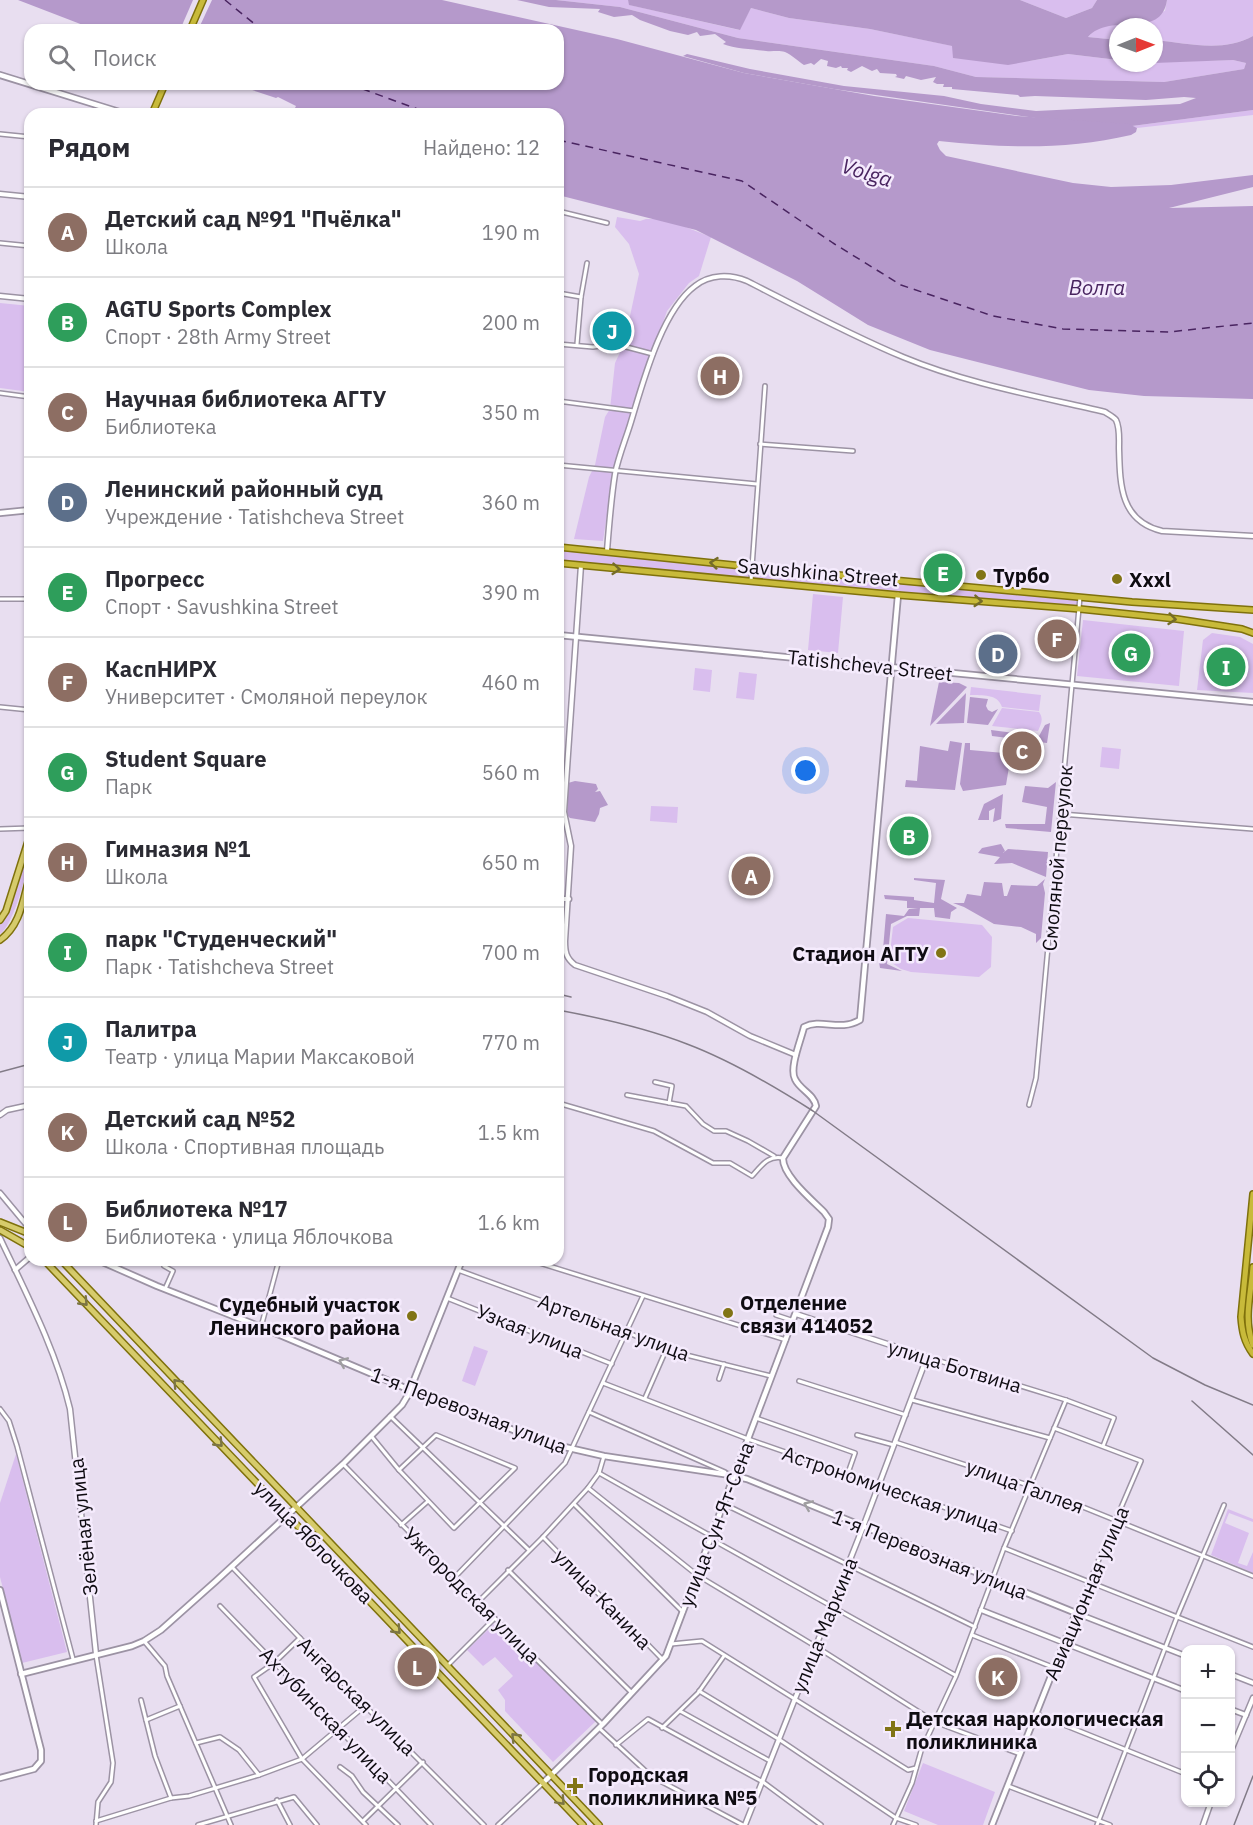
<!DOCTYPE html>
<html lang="ru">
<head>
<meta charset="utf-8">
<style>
	:root { --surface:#fff; --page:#f7f7f7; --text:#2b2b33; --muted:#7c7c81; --line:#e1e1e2; --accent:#ea580c }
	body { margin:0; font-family:"IBM Plex Sans",sans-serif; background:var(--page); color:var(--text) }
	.controls { position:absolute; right:18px; bottom:18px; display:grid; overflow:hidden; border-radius:12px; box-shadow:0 2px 4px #0004 }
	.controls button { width:54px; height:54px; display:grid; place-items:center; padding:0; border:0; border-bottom:2px solid var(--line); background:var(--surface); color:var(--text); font:30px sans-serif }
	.compass { position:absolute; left:1109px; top:18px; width:54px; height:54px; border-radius:50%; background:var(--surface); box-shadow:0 2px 4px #0004; rotate:89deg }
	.you { position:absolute; left:806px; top:771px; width:21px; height:21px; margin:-15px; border:4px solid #fff; border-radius:50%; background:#1a73e8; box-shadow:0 0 0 9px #1a73e833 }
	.badge { display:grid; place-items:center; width:39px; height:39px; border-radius:50%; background:var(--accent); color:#fff; font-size:20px; font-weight:700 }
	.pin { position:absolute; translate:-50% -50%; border:3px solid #fff; box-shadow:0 2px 6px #0006 }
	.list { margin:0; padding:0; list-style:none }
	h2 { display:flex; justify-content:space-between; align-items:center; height:78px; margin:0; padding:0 24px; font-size:26px }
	h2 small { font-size:20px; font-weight:400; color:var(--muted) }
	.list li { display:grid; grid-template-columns:39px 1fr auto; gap:18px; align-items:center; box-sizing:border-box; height:90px; padding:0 24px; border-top:2px solid var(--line) }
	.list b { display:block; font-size:22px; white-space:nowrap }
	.list p { margin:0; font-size:20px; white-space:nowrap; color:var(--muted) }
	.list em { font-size:20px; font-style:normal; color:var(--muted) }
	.icon { flex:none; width:33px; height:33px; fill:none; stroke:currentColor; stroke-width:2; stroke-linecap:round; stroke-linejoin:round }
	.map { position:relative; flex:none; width:1253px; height:1825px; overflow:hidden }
	.search { position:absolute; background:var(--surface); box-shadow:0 2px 4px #0004; left:24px; top:24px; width:540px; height:66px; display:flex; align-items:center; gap:15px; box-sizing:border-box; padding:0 21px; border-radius:18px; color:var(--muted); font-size:22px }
	.panel { position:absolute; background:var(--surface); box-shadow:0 2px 4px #0004; left:24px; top:108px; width:540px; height:1158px; border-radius:18px }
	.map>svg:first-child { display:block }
</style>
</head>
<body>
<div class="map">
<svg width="1253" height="1825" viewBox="0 0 1253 1825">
	<rect width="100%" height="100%" fill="#e8def0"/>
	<g fill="#d9beee">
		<path d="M556 0H628L630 5 739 30 751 8 789 18 870 29 953 46V58L1030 61 1068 54 1118 60V63L1233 60 1246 63 1244 69 1164 82 976 77 934 66 738 38 620 7Z"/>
		<path d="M1020 0H1097L1092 8 1066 18Z"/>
		<path d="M1167 0H1253V36C1222 53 1188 43 1154 40V27H1118V40L1088 37 1095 29 1105 26 1165 11Z"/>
		<path d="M1253 110V115L1137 128 1132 126Z"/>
		<path d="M617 217 640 221 646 219H656L683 226 711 237 699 276 689 283 667 311 614 469 603 541 574 539 589 477 595 465 605 417 610 409 615 363 624 344 639 274 629 244 615 227Z"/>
		<path d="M0 303 30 306V392L0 388Z"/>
		<path d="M558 547 1078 598V607L751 581 558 563Z"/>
		<path d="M813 594 843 597 838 653 808 650Z"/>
		<path d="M1083 620 1184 631 1179 686 1077 676Z"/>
		<path d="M1212 633 1240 637 1253 644V693L1197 690 1203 640Z"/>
		<path d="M695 668 712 670 710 692 693 690Z"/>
		<path d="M739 672 757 674 754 700 736 698Z"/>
		<path d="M971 687 1041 695 1039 711 1002 707C997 693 983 696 970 695Z"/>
		<path d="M1002 708 1039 712C1044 719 1041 724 1038 731L992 726Z"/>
		<path d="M1102 747 1121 749 1119 769 1100 767Z"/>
		<path d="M651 806 678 807 677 823 650 821Z"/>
		<path d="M30 844C30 863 15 923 0 934V922Z"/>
		<path d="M908 918 982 925 992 937 991 967 979 977 911 972 901 969 889 961 893 927Z"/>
		<path d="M474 1346 488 1351 475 1386 462 1381Z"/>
		<path d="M16 1454 67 1652 22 1663 0 1577V1503Z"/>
		<path d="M1228 1509 1253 1519V1522L1229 1513 1225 1523 1249 1533 1238 1563 1247 1566 1253 1552V1573L1211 1555Z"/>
		<path d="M494 1624 543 1668 596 1721 553 1762 505 1711V1700L498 1690 513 1676 495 1657 483 1666 467 1650Z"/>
		<path d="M923 1763 995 1792 983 1825H938L904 1811Z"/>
	</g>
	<g fill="#b599ca">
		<path d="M517 0H556L620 7 738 38 934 66 976 77 1164 82 1244 69 1246 63 1233 60 1154 63V40C1187 43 1223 53 1253 36V110L1132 126 1036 118 834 89 744 73 683 56 687 54 750 69 844 86 944 96 981 104 1036 111 1180 104 1196 98 1184 97 1146 100 1035 96 1020 97 1018 95 952 89V87H943L944 84H937L933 82 936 77 921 80 906 76 904 79 895 77 897 76 896 74 880 73 877 69 872 71 862 66 851 72 847 70 848 68H842L841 66 836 68 827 66 828 61 821 59 814 65 811 63 804 65C798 61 792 55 785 52 778 50 772 52 766 51 752 49 735 49 723 44L726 42 715 34 700 36 697 32 688 35 670 31 640 20 632 15 614 17 598 12 600 9 549 7Z"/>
		<path d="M628 0H1020L1066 18 1092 8 1097 0H1167C1161 41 1111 11 1088 37L1118 40V60L1068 54 1008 65 953 58 952 46 870 29 789 18 751 8 740 30 629 5Z"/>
		<path d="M939 682 959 683 967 687 930 726Z"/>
		<path d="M966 693 964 723 936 724Z"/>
		<path d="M970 697 988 699 986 706 988 710 992 712 998 709 988 725 967 723Z"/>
		<path d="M1050 723 1047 743 992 736 991 730 1039 736 1045 725Z"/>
		<path d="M950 741 962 743 955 790 905 787 906 780 917 781 920 746 948 751Z"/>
		<path d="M965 743H970V750L1015 754 1014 760 1010 761 1006 785 963 791 960 784Z"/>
		<path d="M575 781 596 784 598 789 595 792 600 791 608 805 600 808 599 814 595 822 570 818 567 815 568 783Z"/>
		<path d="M1056 782 1051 832 1006 828 1005 824H1045L1047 807 1022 802 1025 786 1048 788Z"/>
		<path d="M1003 794 1001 819 993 822 995 808 989 811V820H978L984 804Z"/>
		<path d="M1001 844 1005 851 1003 853 1008 849 1048 852 1046 877 1012 863 994 864 1000 857 978 853 982 848Z"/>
		<path d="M914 878 945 880 941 899 957 908 951 912 950 919 935 917 934 908H920L919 916H907L891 924 887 964 902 971 880 968 879 962 882 961 886 914 904 916 909 909 918 908H907V901L885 899 884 895 914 897V900L934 903 936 883 914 880Z"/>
		<path d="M1045 879 1043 884 1045 893 1041 938 1036 943V934L1021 927 994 924 964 907 953 903H964L967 894 981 896 984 882 1002 883 1004 896H1007L1011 885 1037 886Z"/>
	</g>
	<path fill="#b599cb" d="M18 0H442L617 39 744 73 874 96 1017 116 1129 124 1137 128 1136 132 1131 135C1066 150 1005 148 939 141L937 144 940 150 946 156 1073 183 1111 187 1171 185 1253 175V187L1169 208 1253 206V399L1144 396 1089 390 930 350 868 325 797 281 696 230 558 195V114H317L295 108 296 106 278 97 276 98 234 84H558V30H96Z"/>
	<path fill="#e8def0" d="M193 0H212L198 30H180Z"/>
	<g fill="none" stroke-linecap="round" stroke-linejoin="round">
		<g stroke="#492460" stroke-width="1.5" stroke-dasharray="8 6" stroke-linecap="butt">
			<path d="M225 0 262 30"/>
			<path d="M349 84 431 114"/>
			<path d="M558 140 742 181 833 243 901 285 993 316 1063 329 1169 332 1253 323"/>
		</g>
		<g stroke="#9c93a4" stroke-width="6">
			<g id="minor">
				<path d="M0 134 30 137"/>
				<path d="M558 211 607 223"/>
				<path d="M0 243 30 246"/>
				<path d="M558 293 581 297"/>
				<path d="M558 344 593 347 615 344 653 354"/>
				<path d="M577 344 581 297 587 263"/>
				<path d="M0 393 30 397"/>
				<path d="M558 401 634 411"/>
				<path d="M760 444 853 451"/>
				<path d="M558 465 757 484"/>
				<path d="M751 581 765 386"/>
				<path d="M0 599H30"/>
				<path d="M0 707 30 710"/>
				<path d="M1061 814 1253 829"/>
				<path d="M0 829 30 828"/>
				<path d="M655 1082 672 1086 669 1103"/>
				<path d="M627 1095 686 1106 703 1124 714 1131H726L748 1141 774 1156"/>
				<path d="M558 1103 654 1131 713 1163H730L752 1176C762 1165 768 1155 783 1158"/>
				<path d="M1029 1105 1036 1078 1080 597"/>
				<path d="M530 1260 786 1340"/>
				<path d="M458 1270 627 1332 666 1350 771 1376"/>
				<path d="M165 1289 173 1271 164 1266 167 1260"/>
				<path d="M447 1298 612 1364"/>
				<path d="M776 1315 794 1321"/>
				<path d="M261 1327 279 1260"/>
				<path d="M927 1357 1066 1400 1114 1418 1103 1446"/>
				<path d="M719 1379 724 1364"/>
				<path d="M799 1381 906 1415"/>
				<path d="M603 1383 748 1439 1012 1531"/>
				<path d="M645 1398 666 1350"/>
				<path d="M912 1400 1050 1438"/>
				<path d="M0 1409 9 1421 17 1446 73 1659"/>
				<path d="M589 1412 725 1472"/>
				<path d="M390 1416 529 1550"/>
				<path d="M756 1418 855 1453 848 1473"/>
				<path d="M1054 1428 1141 1461 1076 1613"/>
				<path d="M436 1435 515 1468 454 1528 399 1470Z"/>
				<path d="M857 1435 894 1445"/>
				<path d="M372 1437 399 1470"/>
				<path d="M895 1442 1031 1486 1253 1576"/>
				<path d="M343 1464 453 1577 602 1724"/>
				<path d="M599 1473 711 1536"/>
				<path d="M588 1488 697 1575 815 1646 935 1722 1020 1754"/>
				<path d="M574 1504 683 1612"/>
				<path d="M724 1504 975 1627"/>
				<path d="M401 1525 427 1502"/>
				<path d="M543 1537 663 1660"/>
				<path d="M711 1539 955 1675"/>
				<path d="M1004 1548 1253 1647"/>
				<path d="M232 1567 365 1706 484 1825"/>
				<path d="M508 1570 632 1693"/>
				<path d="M454 1578 565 1463 643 1296"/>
				<path d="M478 1602 543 1537 588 1488 599 1473 604 1456"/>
				<path d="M220 1606 431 1825"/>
				<path d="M972 1635 1055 1668"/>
				<path d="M300 1638 274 1663 254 1677 302 1759 366 1825"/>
				<path d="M144 1641 165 1666 167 1676 231 1825"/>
				<path d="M671 1644 702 1641 908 1770 916 1768"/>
				<path d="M448 1665 494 1619"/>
				<path d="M699 1691 780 1740 896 1818 916 1825"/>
				<path d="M141 1700 155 1756 171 1798"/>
				<path d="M680 1711 770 1761"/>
				<path d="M1037 1714 1186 1774"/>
				<path d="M146 1720 180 1706"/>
				<path d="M599 1728 651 1776 743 1825"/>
				<path d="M662 1728 698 1693 724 1656"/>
				<path d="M196 1743 220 1737 239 1750 259 1775"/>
				<path d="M616 1745 648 1719 763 1782 821 1825"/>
				<path d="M340 1767 352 1776 363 1792 398 1825"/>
				<path d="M1008 1786 1110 1825"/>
				<path d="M277 1800 290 1825"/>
				<path d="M96 1821 171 1798 189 1796 259 1775 302 1759 365 1706"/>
				<path d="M363 1821 423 1762"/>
				<path d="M96 1825 98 1802 111 1782 113 1763 96 1655"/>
				<path d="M198 1825 294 1797 317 1825"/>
				<path d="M498 1825 543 1783"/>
				<path d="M893 1825 912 1783 921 1751 956 1676 1004 1548 1066 1400"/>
				<path d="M1097 1825 1177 1617 1224 1505"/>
			</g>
		</g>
		<g stroke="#9c93a4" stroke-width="7">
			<g id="tertiary">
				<path d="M0 194 30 197"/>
				<path d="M0 296 30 299"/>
				<path d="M607 551C609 525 611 499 615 474 618 458 625 441 630 425 642 386 661 311 695 286 710 274 730 274 747 281 798 307 850 335 903 357 968 384 1037 396 1105 412 1108 414 1114 417 1116 420 1120 428 1119 439 1119 448 1120 485 1120 521 1162 531L1253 536"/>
				<path d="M581 565 564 812 571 846 565 941C565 952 566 958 575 965L667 996 707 1012 750 1036 796 1055"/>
				<path d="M558 899H569"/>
				<path d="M0 1115 7 1110 30 1105"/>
				<path d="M0 1193 30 1229"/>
				<path d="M0 1238C26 1293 56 1350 70 1409L96 1654"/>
				<path d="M15 1270 30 1257"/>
				<path d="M981 1610 1186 1691"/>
				<path d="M1076 1613 1186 1656"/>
				<path d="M1230 1674 1253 1683"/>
				<path d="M1230 1709 1246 1715"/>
				<path d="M1230 1753 1253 1698"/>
				<path d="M745 1825 863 1527 927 1357 796 1314"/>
				<path d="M1203 1825 1211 1802"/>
			</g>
		</g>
		<g stroke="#9c93a4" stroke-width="8">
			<g id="secondary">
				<path d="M0 75 126 114"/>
				<path d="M0 513 30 510"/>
				<path d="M558 635 1253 702"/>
				<path d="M98 1260 157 1286 261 1327 410 1390 547 1443 604 1456 730 1475 747 1479 1076 1613 992 1825"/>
				<path d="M0 1590 41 1750V1761L34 1769 0 1778"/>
				<path d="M21 1674 132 1646 144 1641 161 1630 216 1581 343 1464 402 1405 408 1395 462 1260"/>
				<path d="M543 1783 603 1724 666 1656 828 1227 829 1219 824 1212C812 1200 782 1175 783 1158L816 1106C814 1094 800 1090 795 1079 789 1068 801 1040 804 1027 822 1018 839 1032 860 1020L898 595"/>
			</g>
		</g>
		<g stroke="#7f710c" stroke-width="8">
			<g id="primary">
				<path d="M0 920 6 911 30 835"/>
				<path d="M0 940C21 925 23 899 30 875"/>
				<path d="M0 1222 30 1234"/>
				<path d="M0 1230 30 1247"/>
				<path d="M44 1260 583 1825"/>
				<path d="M61 1260 599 1825"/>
			</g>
		</g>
		<g stroke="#7f710c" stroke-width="8">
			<g id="trunk">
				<path d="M190 30 203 0"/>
				<path d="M152 114 165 84"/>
				<path d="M558 547 752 567 1132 602 1253 610"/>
				<path d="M558 563 898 595 1080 609 1177 619 1242 629 1253 633"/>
				<path d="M1253 1194 1241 1317C1242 1331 1244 1342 1253 1354"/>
				<path d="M1253 1267C1251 1294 1243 1319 1253 1345"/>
			</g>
		</g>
		<use href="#minor" stroke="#fff" stroke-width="3"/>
		<use href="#tertiary" stroke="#fff" stroke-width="4"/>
		<use href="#secondary" stroke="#fff" stroke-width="4.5"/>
		<use href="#primary" stroke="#d6cb6b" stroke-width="5"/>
		<use href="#trunk" stroke="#c8ba3a" stroke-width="5"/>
		<g stroke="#827b87" stroke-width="1.5">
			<path d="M558 994 571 997"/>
			<path d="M558 1010C601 1018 646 1028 687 1044 732 1061 774 1086 813 1111L1153 1358 1205 1385 1253 1405"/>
			<path d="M0 1072 30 1064"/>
			<path d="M1192 1401 1253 1455"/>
			<path d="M1234 1825 1253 1776"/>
		</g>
	</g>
	<defs><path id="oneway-chevron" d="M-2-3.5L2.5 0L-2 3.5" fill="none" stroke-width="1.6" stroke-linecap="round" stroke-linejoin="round" transform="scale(1.5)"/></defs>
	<g stroke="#756c28">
		<use href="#oneway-chevron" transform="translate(714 563) rotate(-174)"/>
		<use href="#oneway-chevron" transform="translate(616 569) rotate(5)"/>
		<use href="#oneway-chevron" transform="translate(978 601) rotate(4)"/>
		<use href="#oneway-chevron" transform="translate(1172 619) rotate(6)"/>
	</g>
	<g stroke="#7c7543">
		<use href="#oneway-chevron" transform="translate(84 1302) rotate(46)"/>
		<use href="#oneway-chevron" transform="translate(177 1383) rotate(-133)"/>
		<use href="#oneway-chevron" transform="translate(219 1443) rotate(46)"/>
		<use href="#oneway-chevron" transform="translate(397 1630) rotate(46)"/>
		<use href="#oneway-chevron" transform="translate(515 1737) rotate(-134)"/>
		<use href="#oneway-chevron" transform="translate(561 1801) rotate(47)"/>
	</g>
	<g stroke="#9f9ea0">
		<use href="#oneway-chevron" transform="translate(343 1362) rotate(-157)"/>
		<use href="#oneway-chevron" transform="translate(808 1505) rotate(-157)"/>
	</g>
	<g fill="#817416" stroke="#f5ebfd" stroke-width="2">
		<circle cx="981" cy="575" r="6"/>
		<circle cx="1117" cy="579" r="6"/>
		<circle cx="941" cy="953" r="6"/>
		<circle cx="728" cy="1313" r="6"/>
		<circle cx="412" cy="1316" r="6"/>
		<path d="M890 1720h6v6h6v6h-6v6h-6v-6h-6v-6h6z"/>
		<path d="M572 1777h6v6h6v6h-6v6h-6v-6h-6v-6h6z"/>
	</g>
	<g text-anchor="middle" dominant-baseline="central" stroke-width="5" stroke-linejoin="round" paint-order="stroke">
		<g font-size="20" fill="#0f0c12" stroke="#f5ebfd">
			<text transform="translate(818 572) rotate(5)">Savushkina Street</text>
			<text transform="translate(870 665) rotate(6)">Tatishcheva Street</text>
			<text transform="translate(1057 858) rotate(-85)">Смоляной переулок</text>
			<text transform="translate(614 1327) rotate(20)">Артельная улица</text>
			<text transform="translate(530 1331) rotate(22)">Узкая улица</text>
			<text transform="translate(955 1366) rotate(17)">улица Ботвина</text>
			<text transform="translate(469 1410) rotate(21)">1-я Перевозная улица</text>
			<text transform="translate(1025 1486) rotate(20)">улица Галлея</text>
			<text transform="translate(891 1489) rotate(19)">Астрономическая улица</text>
			<text transform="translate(716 1524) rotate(-69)">улица Сун Ят-Сена</text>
			<text transform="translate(83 1527) rotate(-96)">Зелёная улица</text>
			<text transform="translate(314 1542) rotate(46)">улица Яблочкова</text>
			<text transform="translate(930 1554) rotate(22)">1-я Перевозная улица</text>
			<text transform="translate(1086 1593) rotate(-67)">Авиационная улица</text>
			<text transform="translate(472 1595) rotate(45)">Ужгородская улица</text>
			<text transform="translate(603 1599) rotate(46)">улица Канина</text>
			<text transform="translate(824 1625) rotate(-68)">улица Маркина</text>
			<text transform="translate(357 1696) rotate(45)">Ангарская улица</text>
			<text transform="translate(326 1715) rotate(46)">Ахтубинская улица</text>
		</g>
		<g font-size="20" font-weight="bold" fill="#0f0c12" stroke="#f5ebfd" text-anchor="start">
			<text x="993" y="575">Турбо</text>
			<text x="1129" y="579">Xxxl</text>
			<text x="929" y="953" text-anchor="end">Стадион АГТУ</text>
			<text x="740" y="1302">Отделение<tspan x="740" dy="23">связи 414052</tspan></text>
			<text x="400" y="1304" text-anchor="end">Судебный участок<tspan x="400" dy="23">Ленинского района</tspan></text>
			<text x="906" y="1718">Детская наркологическая<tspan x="906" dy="23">поликлиника</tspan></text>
			<text x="588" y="1774">Городская<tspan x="588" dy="23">поликлиника №5</tspan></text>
		</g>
		<g font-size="21" font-style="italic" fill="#492460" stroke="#f5ebfd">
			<text transform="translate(867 172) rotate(17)">Volga</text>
			<text x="1097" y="287">Волга</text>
		</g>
	</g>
</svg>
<div class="controls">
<button>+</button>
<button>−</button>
<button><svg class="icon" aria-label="locate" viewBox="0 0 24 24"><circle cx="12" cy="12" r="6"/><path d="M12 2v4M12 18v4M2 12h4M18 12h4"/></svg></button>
</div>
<svg class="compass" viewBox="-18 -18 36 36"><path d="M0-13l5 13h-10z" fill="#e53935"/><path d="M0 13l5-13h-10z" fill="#7c7c81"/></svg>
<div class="you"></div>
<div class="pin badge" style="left:751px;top:876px;background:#8d6e63">A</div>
<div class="pin badge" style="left:909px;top:836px;background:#2e9e5b">B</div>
<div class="pin badge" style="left:1022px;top:751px;background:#8d6e63">C</div>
<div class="pin badge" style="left:998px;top:654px;background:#5c6f8a">D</div>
<div class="pin badge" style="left:943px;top:573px;background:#2e9e5b">E</div>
<div class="pin badge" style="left:1057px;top:639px;background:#8d6e63">F</div>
<div class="pin badge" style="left:1131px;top:653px;background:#2e9e5b">G</div>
<div class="pin badge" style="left:720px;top:376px;background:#8d6e63">H</div>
<div class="pin badge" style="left:1226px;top:667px;background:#2e9e5b">I</div>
<div class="pin badge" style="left:612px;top:331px;background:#0f9aa8">J</div>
<div class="pin badge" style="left:998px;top:1677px;background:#8d6e63">K</div>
<div class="pin badge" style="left:417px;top:1667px;background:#8d6e63">L</div>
<div class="search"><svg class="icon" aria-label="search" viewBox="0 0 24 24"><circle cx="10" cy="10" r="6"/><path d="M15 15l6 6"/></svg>Поиск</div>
<section class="panel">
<h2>Рядом<small>Найдено: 12</small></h2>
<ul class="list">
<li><span class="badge" style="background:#8d6e63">A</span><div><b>Детский сад №91 &quot;Пчёлка&quot;</b><p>Школа</p></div><em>190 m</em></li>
<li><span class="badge" style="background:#2e9e5b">B</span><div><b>AGTU Sports Complex</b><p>Спорт · 28th Army Street</p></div><em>200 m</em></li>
<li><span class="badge" style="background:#8d6e63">C</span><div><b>Научная библиотека АГТУ</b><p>Библиотека</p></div><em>350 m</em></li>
<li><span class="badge" style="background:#5c6f8a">D</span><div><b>Ленинский районный суд</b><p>Учреждение · Tatishcheva Street</p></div><em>360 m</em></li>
<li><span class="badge" style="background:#2e9e5b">E</span><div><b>Прогресс</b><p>Спорт · Savushkina Street</p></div><em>390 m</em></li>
<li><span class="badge" style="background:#8d6e63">F</span><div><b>КаспНИРХ</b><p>Университет · Смоляной переулок</p></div><em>460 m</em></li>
<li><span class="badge" style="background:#2e9e5b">G</span><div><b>Student Square</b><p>Парк</p></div><em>560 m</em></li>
<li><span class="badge" style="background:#8d6e63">H</span><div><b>Гимназия №1</b><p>Школа</p></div><em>650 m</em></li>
<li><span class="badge" style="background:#2e9e5b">I</span><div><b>парк &quot;Студенческий&quot;</b><p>Парк · Tatishcheva Street</p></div><em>700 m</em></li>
<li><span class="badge" style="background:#0f9aa8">J</span><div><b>Палитра</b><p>Театр · улица Марии Максаковой</p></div><em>770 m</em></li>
<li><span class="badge" style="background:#8d6e63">K</span><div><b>Детский сад №52</b><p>Школа · Спортивная площадь</p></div><em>1.5 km</em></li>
<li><span class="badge" style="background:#8d6e63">L</span><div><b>Библиотека №17</b><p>Библиотека · улица Яблочкова</p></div><em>1.6 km</em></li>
</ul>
</section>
</div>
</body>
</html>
